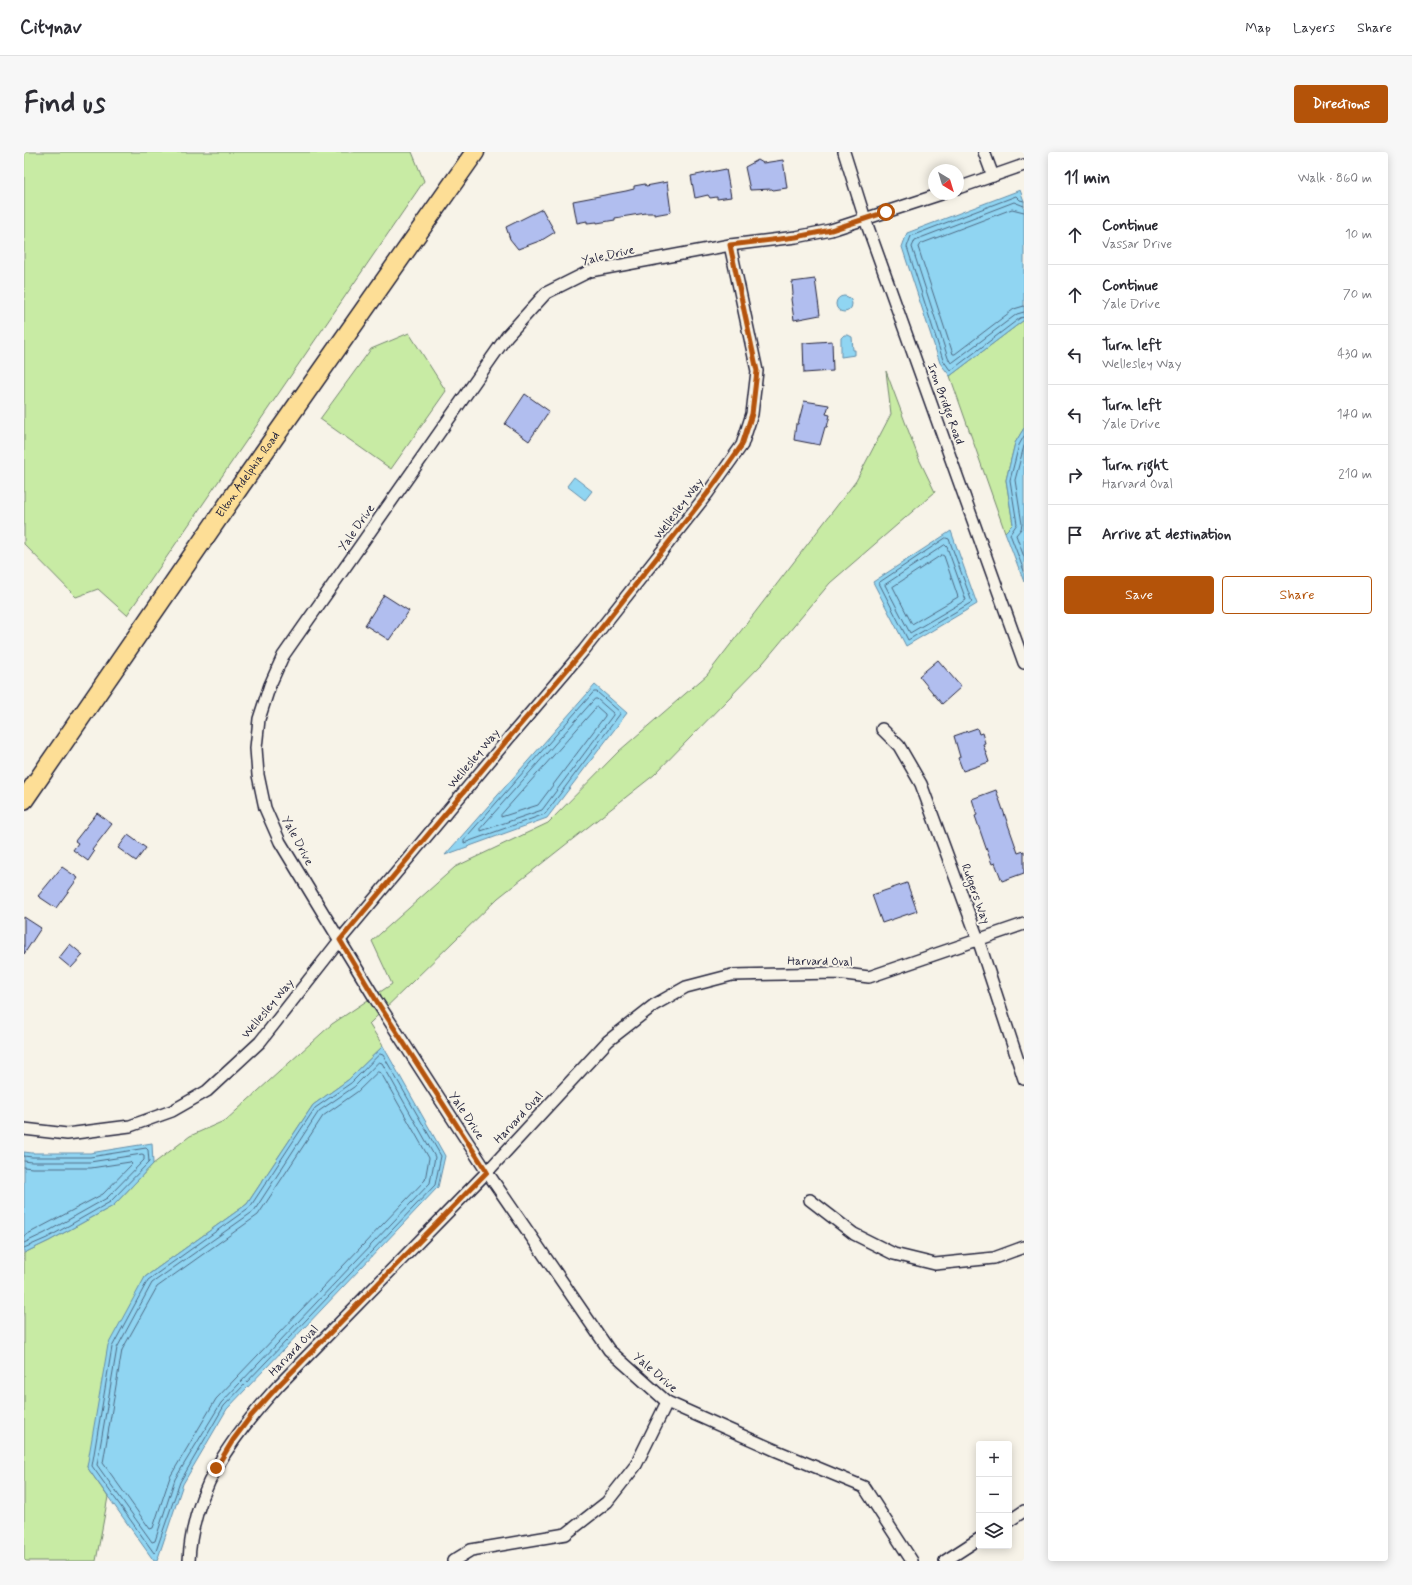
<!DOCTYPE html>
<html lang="en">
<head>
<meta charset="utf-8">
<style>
	:root { --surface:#fff; --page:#f7f7f7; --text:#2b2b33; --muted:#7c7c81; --line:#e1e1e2; --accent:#b45309 }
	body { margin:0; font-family:Mynerve,sans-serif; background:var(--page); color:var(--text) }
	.controls { position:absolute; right:12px; bottom:12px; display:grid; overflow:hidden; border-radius:4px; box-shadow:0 2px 10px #0003 }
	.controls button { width:36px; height:36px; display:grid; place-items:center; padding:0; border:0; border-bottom:1px solid var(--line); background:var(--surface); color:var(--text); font:20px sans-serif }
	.compass { position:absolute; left:904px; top:12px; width:36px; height:36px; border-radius:50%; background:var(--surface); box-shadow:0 2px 10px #0003; rotate:142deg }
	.stop { position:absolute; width:12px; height:12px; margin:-9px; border:3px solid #b45309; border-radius:50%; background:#fff }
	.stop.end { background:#b45309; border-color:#fff; box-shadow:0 1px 4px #0008 }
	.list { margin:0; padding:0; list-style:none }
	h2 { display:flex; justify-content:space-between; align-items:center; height:52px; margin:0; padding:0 16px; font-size:17px }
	h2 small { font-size:13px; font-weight:400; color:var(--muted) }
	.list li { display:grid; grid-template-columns:26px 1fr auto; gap:12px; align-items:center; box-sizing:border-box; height:60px; padding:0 16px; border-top:1px solid var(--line) }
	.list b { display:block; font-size:15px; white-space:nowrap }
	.list p { margin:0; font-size:13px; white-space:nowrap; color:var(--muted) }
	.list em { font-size:13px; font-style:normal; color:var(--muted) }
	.actions { display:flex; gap:8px; padding:12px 16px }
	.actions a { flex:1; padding:9px 0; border:1px solid var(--accent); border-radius:4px; text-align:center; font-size:14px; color:var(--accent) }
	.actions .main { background:var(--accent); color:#fff }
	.icon { flex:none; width:22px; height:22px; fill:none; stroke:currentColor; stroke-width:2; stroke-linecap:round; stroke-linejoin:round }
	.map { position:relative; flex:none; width:1000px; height:1409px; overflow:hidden; border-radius:4px }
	header { display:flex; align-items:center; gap:24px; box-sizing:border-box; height:56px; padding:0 20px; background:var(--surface); border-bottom:1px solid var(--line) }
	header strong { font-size:19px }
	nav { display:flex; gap:22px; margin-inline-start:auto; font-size:14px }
	.intro { display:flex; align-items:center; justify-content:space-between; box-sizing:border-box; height:96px; padding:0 24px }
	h1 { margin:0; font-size:28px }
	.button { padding:10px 18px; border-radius:4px; background:var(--accent); color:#fff; font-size:14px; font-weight:700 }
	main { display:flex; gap:24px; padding:0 24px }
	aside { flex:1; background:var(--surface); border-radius:4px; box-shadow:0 2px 10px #0003 }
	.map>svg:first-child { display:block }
</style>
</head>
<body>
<header>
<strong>Citynav</strong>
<nav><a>Map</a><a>Layers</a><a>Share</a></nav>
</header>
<div class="intro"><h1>Find us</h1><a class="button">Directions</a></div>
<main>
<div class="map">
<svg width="1000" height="1409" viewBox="0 0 1000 1409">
	<rect width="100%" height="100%" fill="#f7f3e8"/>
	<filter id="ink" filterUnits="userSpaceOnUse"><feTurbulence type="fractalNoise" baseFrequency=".025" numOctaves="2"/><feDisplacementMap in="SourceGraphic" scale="8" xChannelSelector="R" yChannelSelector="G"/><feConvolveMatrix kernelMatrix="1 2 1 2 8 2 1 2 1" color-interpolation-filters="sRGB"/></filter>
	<g filter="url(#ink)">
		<g fill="#c8eba4" stroke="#758670">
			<path d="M0 0H388L400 29 103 463 74 437 52 445 0 392Z"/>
			<path d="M1000 168V276L991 291 982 328 989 372 981 380 926 224Z"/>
			<path d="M385 181 422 239 367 317 296 267 347 197Z"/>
			<path d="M862 219 895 307 911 340 806 431 739 511 630 623 474 746 345 872 359 894 324 928 289 953 223 1052 121 1125 63 1315 84 1345 72 1409H0V1101L25 1089 89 1054 129 1012 166 984 202 968 308 872 368 832 348 789 431 715 524 671 595 599 683 523 832 329 867 262Z"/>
		</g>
		<g fill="#90d5f2" stroke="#648da9">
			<path d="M996 38 1000 49V168L926 224 916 211 878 95 883 81Z"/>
			<circle cx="820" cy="152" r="8"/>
			<path d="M820 183H824L828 185 829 198H831V203L817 205V186Z"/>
			<path d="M1000 276V430L981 380 989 372 982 328 991 291Z"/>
			<path d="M550 325 568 339 561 348 543 334Z"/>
			<path d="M927 379 953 452 882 494 849 430Z"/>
			<path d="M571 533 603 561 523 666 421 703Z"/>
			<path d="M359 894 421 1004 414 1035 203 1257 159 1332 133 1409H130L63 1315 84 1193 121 1125 223 1052 289 953 324 928Z"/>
			<path d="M128 991 129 1012 89 1054 25 1089 0 1101V1000L8 1001H66Z"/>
		</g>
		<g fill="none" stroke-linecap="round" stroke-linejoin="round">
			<g stroke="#4e6a84" stroke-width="1">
				<path d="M1000 49 996 48 992 44 887 84 883 95 919 208 926 218 929 217 996 166 1000 165"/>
				<path d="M1000 54 990 50 891 88 888 95 924 206 927 211 929 210 993 162 1000 160"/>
				<path d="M1000 60 988 57 896 92 894 95 929 202H931L990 157 1000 154"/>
				<path d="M1000 284 995 293 986 328 993 372 986 382 1000 419"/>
				<path d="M1000 294 991 328 998 372 997 377 992 383 1000 405"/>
				<path d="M922 386 925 387 948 450 884 488 855 431Z"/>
				<path d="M921 393 923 395 942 448 886 481 861 433Z"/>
				<path d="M918 403 920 404 934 445 888 472 869 435Z"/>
				<path d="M570 540H573L596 560V562L521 662 440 691V688Z"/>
				<path d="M571 547H573L589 561V563L518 658 457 679V676Z"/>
				<path d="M573 555 581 562V564L514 653 477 665V663Z"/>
				<path d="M356 902 359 903 417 1004 411 1033 200 1254 156 1330 132 1399 130 1401 68 1314 88 1195 124 1128 226 1055 291 956 327 931Z"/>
				<path d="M355 910 358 911 411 1005 406 1031 197 1251 151 1327 131 1389 128 1390 73 1313 93 1196 128 1131 230 1059 295 959 330 935Z"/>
				<path d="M354 920 357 921 405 1006 401 1028 192 1247 146 1325 129 1376 126 1377 79 1311 98 1198 133 1135 234 1063 299 964 333 940Z"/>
				<path d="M0 1004 8 1005H66L122 996 124 998 125 1010 86 1050 23 1086 0 1096"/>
				<path d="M0 1009 8 1010H66L118 1002 120 1003V1008L83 1046 21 1081 0 1091"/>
				<path d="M0 1015 8 1016H67L106 1010 108 1012 79 1042 0 1084"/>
			</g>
		</g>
		<g fill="#b1beef" stroke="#22223b">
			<path d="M734 8 739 11 759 8 763 36 749 38 748 37 726 38 721 15Z"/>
			<path d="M702 17 707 45 693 47V45L686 46 684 43 671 46 667 24Z"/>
			<path d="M643 30 647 60 630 63V61H622L591 66V68L573 71V70L563 71V69L553 71 549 49 602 39 610 37V34L621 32 622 34Z"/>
			<path d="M518 57 531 80 518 88 494 97 486 87 482 75Z"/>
			<path d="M791 127 796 163 770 168 767 147 769 142 768 130Z"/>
			<path d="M808 189 809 219 780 221 779 191Z"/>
			<path d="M501 242 525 259 505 289 481 272Z"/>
			<path d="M780 249 805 253 802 262 806 263 803 275H801L796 293 770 288 772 272H774Z"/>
			<path d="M360 443 385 459 365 488 341 473Z"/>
			<path d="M914 508 937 535 918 552 895 524Z"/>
			<path d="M953 576 955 582 958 581 961 591 959 592 965 610 939 619 934 606 936 605 930 584Z"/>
			<path d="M972 638 994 701 1000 699V721L978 729 971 711 968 712 962 696 951 664 953 663 948 647Z"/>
			<path d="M73 661 88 672 68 698 70 700 64 709 49 698 54 691 51 689Z"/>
			<path d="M104 683 122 696 112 709 94 696Z"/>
			<path d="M38 715 54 726 32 756 14 744Z"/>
			<path d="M883 731 893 759 858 771 848 743Z"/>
			<path d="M0 765 17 776 0 802Z"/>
			<path d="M46 792 59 803 47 816 35 806Z"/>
		</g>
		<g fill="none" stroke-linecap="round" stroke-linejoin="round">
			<g stroke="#22223b" stroke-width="14">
				<g id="minor">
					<path d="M820 0 841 67 1000 511"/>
					<path d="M960 0 969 24"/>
					<path d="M934 36 1000 13"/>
					<path d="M858 577 875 594 897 632 954 787 1000 927"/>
					<path d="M0 977 43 982 106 974 148 959 183 939 236 890 316 788 484 587 560 498 683 342 718 293 728 262 733 219 706 93"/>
					<path d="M786 1048 830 1082 870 1102 911 1112 970 1106 1000 1095"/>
					<path d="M985 1369 1000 1359"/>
					<path d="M165 1409C168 1338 208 1285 254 1234L463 1020 584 889 630 853 662 835 708 823 813 821 845 825 1000 772"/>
					<path d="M429 1409 447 1398 542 1382 583 1350 612 1313 643 1250"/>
					<path d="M888 1409 840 1335 753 1299 643 1250 585 1198 463 1020 352 848 256 690 241 656 234 623 232 596 235 567 246 533 259 504 483 184 522 141 566 119 706 93 772 85 807 78 917 42"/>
					<path d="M921 1409 955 1387"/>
				</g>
			</g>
			<g stroke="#22223b" stroke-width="21">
				<g id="primary">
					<path id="s1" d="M0 648 217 333 451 0"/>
				</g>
			</g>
			<use href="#minor" stroke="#f7f3e8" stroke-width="11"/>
			<use href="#primary" stroke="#fdde96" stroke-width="18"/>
		</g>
	</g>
	<g fill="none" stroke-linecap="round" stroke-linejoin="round" filter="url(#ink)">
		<path stroke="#b45309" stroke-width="5" d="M192 1316 209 1288 227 1264 254 1234 463 1020 352 848 316 788 484 587 560 498 683 342 718 293 728 262 733 219 706 93 772 85 807 78 862 60"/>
	</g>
	<g text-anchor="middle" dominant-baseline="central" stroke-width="4" stroke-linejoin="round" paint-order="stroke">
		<g font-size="12" fill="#22223b" stroke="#f7f3e8">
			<text transform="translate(584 104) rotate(-13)">Yale Drive</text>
			<text transform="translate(921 252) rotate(70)">Iron Bridge Road</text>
			<text stroke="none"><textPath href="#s1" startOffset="395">Elton Adelphia Road</textPath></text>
			<text transform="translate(655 357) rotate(-53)">Wellesley Way</text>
			<text transform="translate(333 376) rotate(-55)">Yale Drive</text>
			<text transform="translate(450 607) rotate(-50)">Wellesley Way</text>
			<text transform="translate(273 689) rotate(62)">Yale Drive</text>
			<text transform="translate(951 742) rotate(70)">Rutgers Way</text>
			<text transform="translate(796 810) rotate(1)">Harvard Oval</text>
			<text transform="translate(244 857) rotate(-50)">Wellesley Way</text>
			<text transform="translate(442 964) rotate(57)">Yale Drive</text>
			<text transform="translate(495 966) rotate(-47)">Harvard Oval</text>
			<text transform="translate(270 1199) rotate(-46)">Harvard Oval</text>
			<text transform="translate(631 1221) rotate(41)">Yale Drive</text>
		</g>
	</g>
</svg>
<div class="controls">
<button>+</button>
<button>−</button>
<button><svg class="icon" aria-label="layers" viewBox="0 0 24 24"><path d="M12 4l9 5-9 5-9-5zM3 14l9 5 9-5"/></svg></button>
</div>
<svg class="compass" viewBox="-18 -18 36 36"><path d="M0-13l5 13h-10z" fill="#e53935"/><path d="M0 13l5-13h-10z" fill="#7c7c81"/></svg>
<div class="stop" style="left:862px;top:60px"></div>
<div class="stop end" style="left:192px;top:1316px"></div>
</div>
<aside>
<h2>11 min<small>Walk · 860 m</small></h2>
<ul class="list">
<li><svg class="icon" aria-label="ahead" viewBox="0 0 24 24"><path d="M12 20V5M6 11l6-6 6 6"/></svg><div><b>Continue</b><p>Vassar Drive</p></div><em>10 m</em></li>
<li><svg class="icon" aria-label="ahead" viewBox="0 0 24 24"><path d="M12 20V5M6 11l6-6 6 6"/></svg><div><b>Continue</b><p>Yale Drive</p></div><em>70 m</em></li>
<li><svg class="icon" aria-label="left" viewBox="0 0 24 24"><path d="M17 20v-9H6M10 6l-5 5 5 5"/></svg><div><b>Turn left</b><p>Wellesley Way</p></div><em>430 m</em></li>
<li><svg class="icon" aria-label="left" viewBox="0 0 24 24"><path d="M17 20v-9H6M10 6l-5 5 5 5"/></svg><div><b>Turn left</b><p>Yale Drive</p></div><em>140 m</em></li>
<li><svg class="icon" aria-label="right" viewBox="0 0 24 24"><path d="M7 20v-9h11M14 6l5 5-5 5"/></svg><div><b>Turn right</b><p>Harvard Oval</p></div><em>210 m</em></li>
<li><svg class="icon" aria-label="arrive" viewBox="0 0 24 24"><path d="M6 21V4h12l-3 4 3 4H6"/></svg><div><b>Arrive at destination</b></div></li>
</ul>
<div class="actions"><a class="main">Save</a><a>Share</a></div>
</aside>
</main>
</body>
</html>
